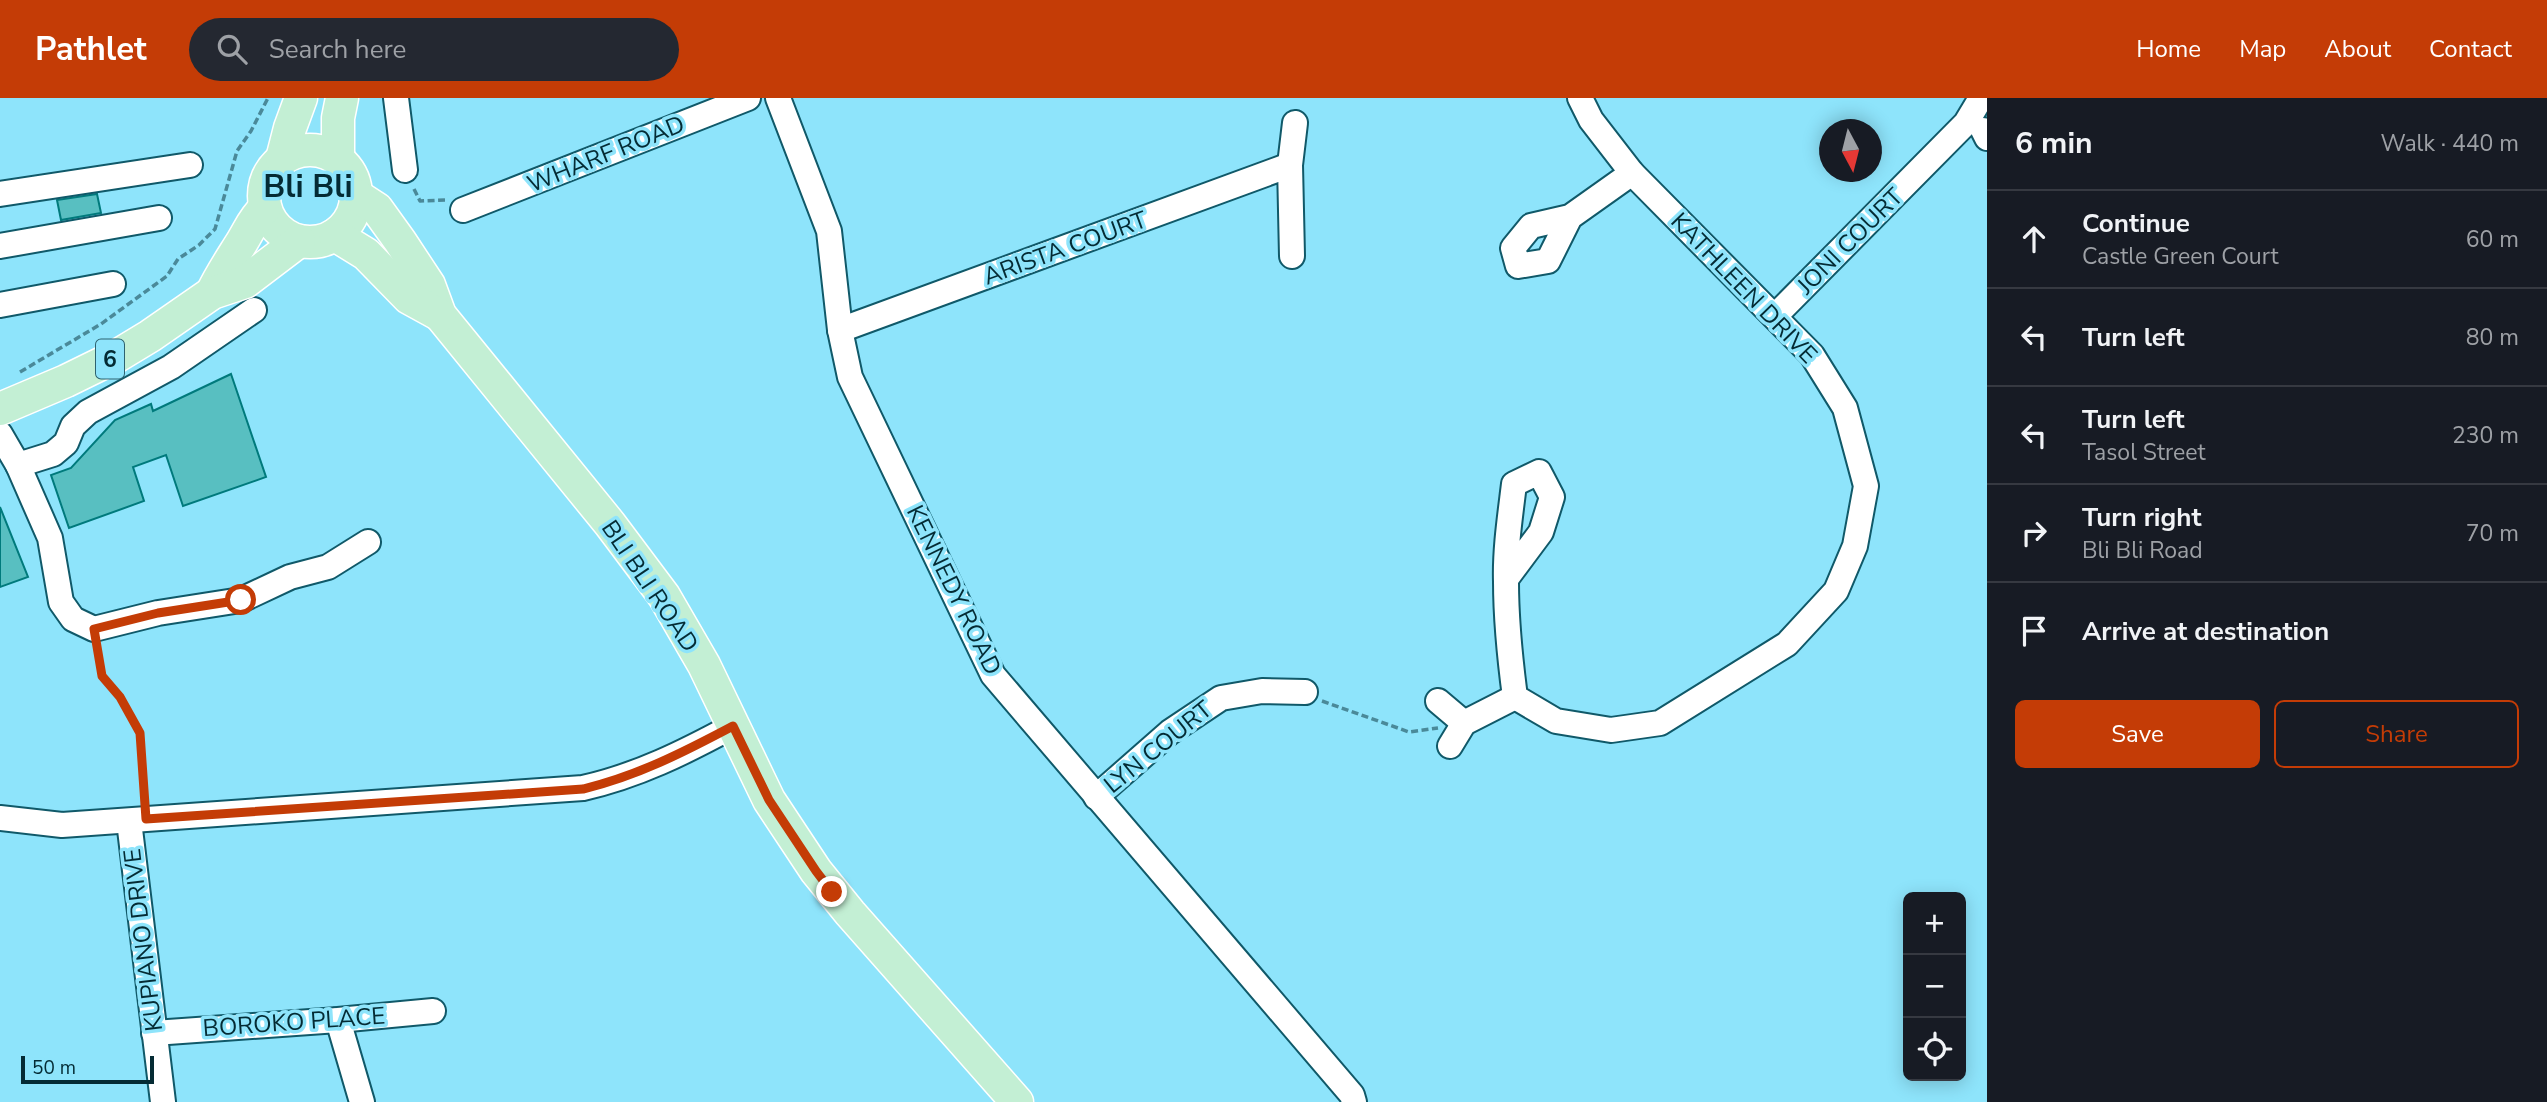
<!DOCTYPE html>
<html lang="en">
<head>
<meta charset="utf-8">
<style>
	:root { --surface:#171b24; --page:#242831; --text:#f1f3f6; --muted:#9ea1a6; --line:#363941; --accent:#c43c06 }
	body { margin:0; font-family:"Nunito Sans",sans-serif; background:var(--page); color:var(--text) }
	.controls { position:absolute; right:21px; bottom:21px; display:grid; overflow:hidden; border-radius:10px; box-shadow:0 4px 18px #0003 }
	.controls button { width:63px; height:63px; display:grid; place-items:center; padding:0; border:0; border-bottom:2px solid var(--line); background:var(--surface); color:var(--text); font:35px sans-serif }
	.compass { position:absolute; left:1819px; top:21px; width:63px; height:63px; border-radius:50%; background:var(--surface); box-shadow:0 4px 18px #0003; rotate:173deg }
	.scale { position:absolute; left:21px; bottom:18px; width:133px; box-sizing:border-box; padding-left:7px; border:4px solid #042b34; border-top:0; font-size:19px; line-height:24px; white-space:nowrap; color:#042b34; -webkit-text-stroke:5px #8ee4fb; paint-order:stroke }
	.stop { position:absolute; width:21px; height:21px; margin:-16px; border:5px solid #c43c06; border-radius:50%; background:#fff }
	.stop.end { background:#c43c06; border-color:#fff; box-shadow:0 2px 7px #0008 }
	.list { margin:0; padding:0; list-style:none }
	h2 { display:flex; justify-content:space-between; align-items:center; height:91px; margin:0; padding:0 28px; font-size:30px }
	h2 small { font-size:23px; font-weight:400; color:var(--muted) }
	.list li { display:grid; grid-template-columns:46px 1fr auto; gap:21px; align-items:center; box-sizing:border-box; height:98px; padding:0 28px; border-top:2px solid var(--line) }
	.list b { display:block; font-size:26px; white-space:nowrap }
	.list p { margin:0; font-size:23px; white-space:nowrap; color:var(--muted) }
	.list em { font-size:23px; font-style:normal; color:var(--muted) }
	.actions { display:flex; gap:14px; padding:21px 28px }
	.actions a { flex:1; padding:16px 0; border:2px solid var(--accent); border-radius:10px; text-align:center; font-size:24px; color:var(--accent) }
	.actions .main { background:var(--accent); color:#fff }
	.icon { flex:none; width:38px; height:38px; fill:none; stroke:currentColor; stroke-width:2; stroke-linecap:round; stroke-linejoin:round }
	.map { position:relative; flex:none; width:1987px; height:1004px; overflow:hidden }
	header { display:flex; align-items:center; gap:42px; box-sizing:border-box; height:98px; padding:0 35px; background:var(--accent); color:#fff }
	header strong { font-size:33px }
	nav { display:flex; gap:38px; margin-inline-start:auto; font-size:24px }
	.search { width:490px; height:63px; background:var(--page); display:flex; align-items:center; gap:18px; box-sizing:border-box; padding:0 24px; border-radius:38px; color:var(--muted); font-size:26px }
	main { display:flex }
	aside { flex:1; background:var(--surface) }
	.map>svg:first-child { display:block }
</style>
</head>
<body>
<header>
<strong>Pathlet</strong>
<div class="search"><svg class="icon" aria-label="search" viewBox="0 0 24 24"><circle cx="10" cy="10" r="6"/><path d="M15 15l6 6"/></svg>Search here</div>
<nav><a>Home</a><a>Map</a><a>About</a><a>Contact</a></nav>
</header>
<main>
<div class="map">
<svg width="1987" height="1004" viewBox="0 0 1987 1004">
	<rect width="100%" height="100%" fill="#8ee4fb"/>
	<g fill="#58bfc1" stroke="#007a7c" stroke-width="2">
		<path d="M97 96 101 115 61 122 57 102Z"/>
		<path d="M231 276 266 379 183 408 166 357 133 369 144 403 69 430 51 377 71 370 115 322 151 306 153 313Z"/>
		<path d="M0 409 28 479 0 489Z"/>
	</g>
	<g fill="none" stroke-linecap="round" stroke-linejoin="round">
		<g stroke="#105969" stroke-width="28">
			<g id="minor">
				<path d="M396 0 405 72"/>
				<path d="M778 0 829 133 840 232 850 279 993 577 1352 997 1354 1004"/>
				<path d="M1983 32 1987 40"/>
				<path d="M1290 67 1295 25"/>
				<path d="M0 96 190 67"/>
				<path d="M463 112 748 0"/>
				<path d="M1570 119 1531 128 1513 150 1518 168 1548 163 1570 119 1632 75"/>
				<path d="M0 148 159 120"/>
				<path d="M0 207 113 186"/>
				<path d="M1775 218 1966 25 1981 0"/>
				<path d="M840 232 1290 67 1292 158"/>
				<path d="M0 336 18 367 50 440 61 504 73 521 94 531 158 515 241 502 290 479 328 469 368 444"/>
				<path d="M18 367 53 356 66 345 73 328 88 314 171 269 254 212"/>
				<path d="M1506 481 1541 434 1552 399 1539 374 1514 386C1510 419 1505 452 1506 484 1506 523 1510 561 1515 599L1556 623 1611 632 1660 625 1787 546 1836 493 1855 448 1866 388 1845 310 1812 257 1632 75 1591 22 1580 0"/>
				<path d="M1438 603 1464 625"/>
				<path d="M1450 648 1464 625 1515 599"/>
				<path d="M1096 699 1170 634 1221 600 1262 593 1305 594"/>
				<path d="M0 720 62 727 583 690C637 678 685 654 733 628"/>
				<path d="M129 723 163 1004"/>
				<path d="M338 922 362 1004"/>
				<path d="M154 935 338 922 433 913"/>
			</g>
		</g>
		<g stroke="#fff" stroke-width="35">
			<g id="major">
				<circle cx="310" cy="98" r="46"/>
				<path d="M338 60V20L342 0"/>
				<path d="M282 61 290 30 301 0"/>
				<path d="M357 98 377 111 400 143 429 187 440 217 610 426 664 498 704 567 769 702 816 773 850 815 1017 1004"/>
				<path d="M335 137 366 156 409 200 440 217"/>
				<path d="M212 195C220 178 230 163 240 147 249 133 253 121 265 110"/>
				<path d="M0 311 66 283 117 258 150 238 212 195 245 184 299 143"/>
			</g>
		</g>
		<g stroke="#4a8999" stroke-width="3.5" stroke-dasharray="7 3.5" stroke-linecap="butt">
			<path d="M414 91 420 103 445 102"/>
			<path d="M20 274 101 226 167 178 178 161 199 147 215 131 237 53 251 33 268 0"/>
			<path d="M97 550 101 577 120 599 140 635 144 702"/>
			<path d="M1322 603 1409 634 1438 630"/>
		</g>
		<use href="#minor" stroke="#fff" stroke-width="24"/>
		<use href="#major" stroke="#c3efd4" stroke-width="32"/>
	</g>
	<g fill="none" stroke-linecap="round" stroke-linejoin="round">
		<path stroke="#c43c06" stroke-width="9" d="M241 502 158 515 94 531 102 578 120 599 140 635 146 721 583 691C637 678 684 654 733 628L769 702 816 773 832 794"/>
	</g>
	<g text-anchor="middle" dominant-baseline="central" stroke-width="7" stroke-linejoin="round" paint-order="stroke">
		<rect fill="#8ee4fb" stroke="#2d6270" stroke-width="2" x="96" y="241.5" width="28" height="39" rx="5"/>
		<g font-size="23" font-weight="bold" fill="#042b34">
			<text x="110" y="261">6</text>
		</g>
		<g font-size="24" fill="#042b34" stroke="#8ee4fb">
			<text transform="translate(606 56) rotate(-22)">WHARF ROAD</text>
			<text transform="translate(1850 143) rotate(-45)">JONI COURT</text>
			<text transform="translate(1065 150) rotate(-20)">ARISTA COURT</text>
			<text transform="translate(1744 190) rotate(46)">KATHLEEN DRIVE</text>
			<text transform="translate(650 488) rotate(56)">BLI BLI ROAD</text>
			<text transform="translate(954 492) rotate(64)">KENNEDY ROAD</text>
			<text transform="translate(1158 649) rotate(-39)">LYN COURT</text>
			<text transform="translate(143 842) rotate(-97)">KUPIANO DRIVE</text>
			<text transform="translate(294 924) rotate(-4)">BOROKO PLACE</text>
		</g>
		<g font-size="32" font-weight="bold" fill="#042b34" stroke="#8ee4fb">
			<text x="308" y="88">Bli Bli</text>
		</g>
	</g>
</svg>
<div class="controls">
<button>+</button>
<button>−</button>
<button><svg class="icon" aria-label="locate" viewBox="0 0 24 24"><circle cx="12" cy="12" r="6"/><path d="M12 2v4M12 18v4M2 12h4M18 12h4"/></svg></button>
</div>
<svg class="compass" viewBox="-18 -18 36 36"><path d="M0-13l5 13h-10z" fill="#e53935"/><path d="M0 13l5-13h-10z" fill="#9ea1a6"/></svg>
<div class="scale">50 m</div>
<div class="stop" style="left:241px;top:502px"></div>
<div class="stop end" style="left:832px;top:794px"></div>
</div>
<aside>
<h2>6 min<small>Walk · 440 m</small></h2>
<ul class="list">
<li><svg class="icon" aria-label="ahead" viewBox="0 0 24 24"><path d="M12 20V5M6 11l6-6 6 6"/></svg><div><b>Continue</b><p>Castle Green Court</p></div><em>60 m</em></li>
<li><svg class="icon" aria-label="left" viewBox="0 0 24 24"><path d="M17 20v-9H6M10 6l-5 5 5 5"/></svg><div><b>Turn left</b></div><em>80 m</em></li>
<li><svg class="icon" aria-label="left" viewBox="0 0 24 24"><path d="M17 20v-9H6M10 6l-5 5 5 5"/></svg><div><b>Turn left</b><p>Tasol Street</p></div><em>230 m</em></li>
<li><svg class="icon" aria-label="right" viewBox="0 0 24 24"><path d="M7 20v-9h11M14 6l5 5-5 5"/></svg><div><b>Turn right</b><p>Bli Bli Road</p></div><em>70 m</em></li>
<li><svg class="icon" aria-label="arrive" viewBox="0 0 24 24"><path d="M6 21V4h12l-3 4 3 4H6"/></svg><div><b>Arrive at destination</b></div></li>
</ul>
<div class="actions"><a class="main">Save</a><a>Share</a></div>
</aside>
</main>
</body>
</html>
